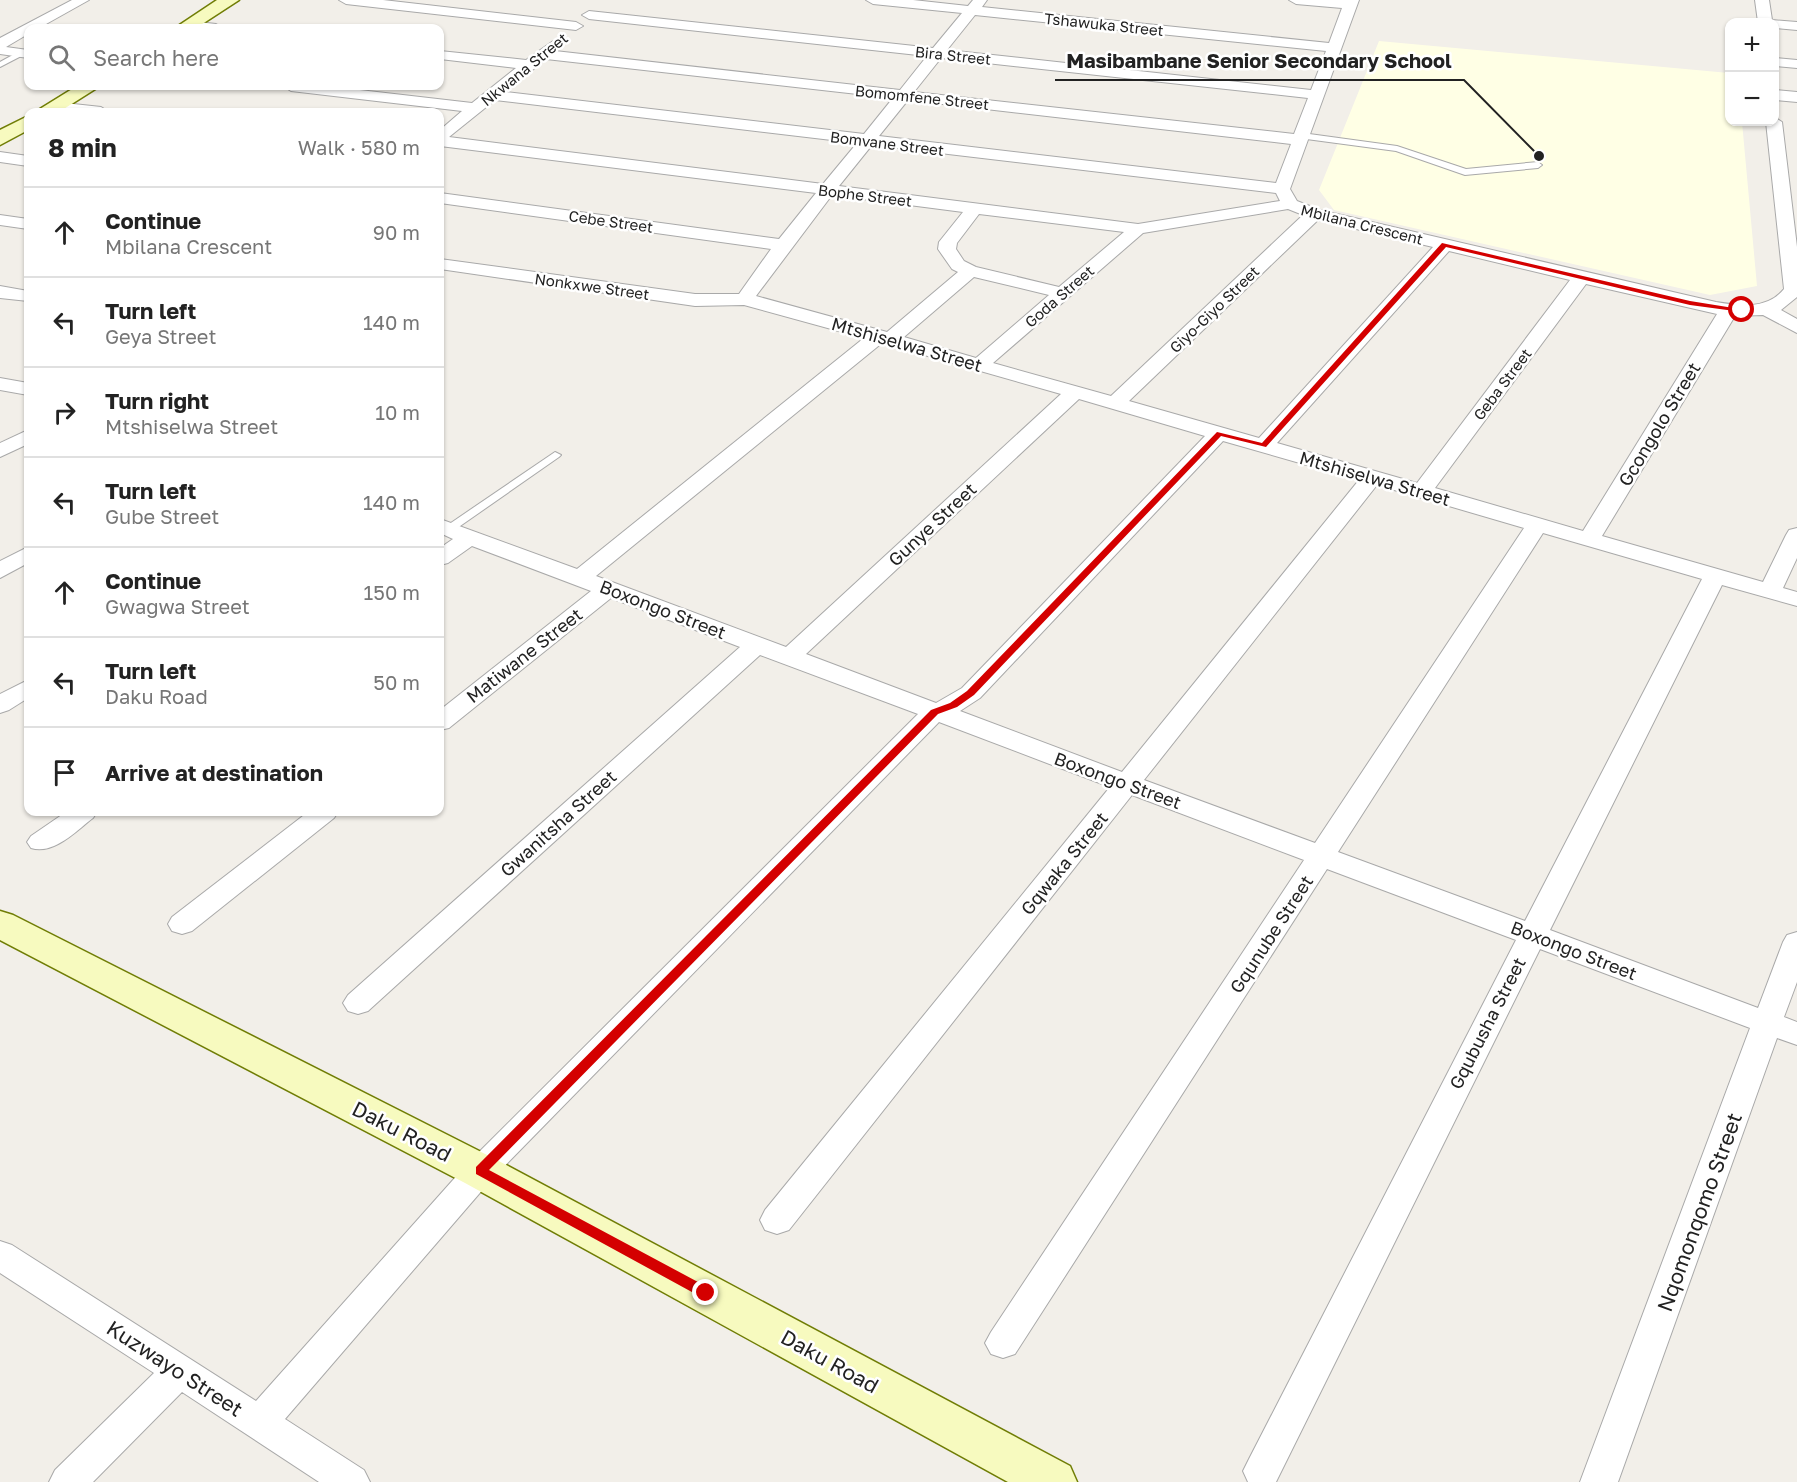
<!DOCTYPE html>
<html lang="en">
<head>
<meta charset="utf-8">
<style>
	:root { --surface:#fff; --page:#f6f6f6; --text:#222; --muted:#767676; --line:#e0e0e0 }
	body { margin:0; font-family:"Golos Text",sans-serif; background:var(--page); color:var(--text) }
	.controls { position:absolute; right:18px; top:18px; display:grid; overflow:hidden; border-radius:12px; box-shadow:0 2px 4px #0004 }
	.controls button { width:54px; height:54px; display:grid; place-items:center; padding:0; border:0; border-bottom:2px solid var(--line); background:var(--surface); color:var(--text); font:30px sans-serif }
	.stop { position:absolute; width:18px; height:18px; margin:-14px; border:4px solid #d40000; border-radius:50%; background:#fff }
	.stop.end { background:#d40000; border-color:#fff; box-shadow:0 2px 6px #0008 }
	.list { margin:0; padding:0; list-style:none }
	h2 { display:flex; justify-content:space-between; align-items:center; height:78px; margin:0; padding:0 24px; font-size:26px }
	h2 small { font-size:20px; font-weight:400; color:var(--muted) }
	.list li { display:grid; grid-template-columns:39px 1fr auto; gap:18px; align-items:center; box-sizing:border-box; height:90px; padding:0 24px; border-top:2px solid var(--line) }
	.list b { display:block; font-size:22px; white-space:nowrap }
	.list p { margin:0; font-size:20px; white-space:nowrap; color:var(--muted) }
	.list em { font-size:20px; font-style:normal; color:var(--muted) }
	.icon { flex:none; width:33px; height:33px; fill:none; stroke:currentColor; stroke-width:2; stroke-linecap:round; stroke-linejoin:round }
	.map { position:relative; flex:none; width:1797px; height:1482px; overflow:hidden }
	.search { position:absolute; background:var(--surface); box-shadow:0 2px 4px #0004; left:24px; top:24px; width:420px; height:66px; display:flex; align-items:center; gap:15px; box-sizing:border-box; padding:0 21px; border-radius:12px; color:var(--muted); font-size:22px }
	.panel { position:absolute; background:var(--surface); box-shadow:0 2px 4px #0004; left:24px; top:108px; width:420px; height:708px; border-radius:12px }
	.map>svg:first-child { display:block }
</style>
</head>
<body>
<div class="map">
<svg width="1797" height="1482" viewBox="0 0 1797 1482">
	<rect width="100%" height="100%" fill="#f2efe9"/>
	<path fill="#ffffe5" d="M1379 41 1729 73 1730 122H1742L1757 286 1710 295 1334 210 1319 190Z"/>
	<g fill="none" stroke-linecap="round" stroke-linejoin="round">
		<g stroke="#a9a9a9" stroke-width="2">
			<g id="lane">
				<path d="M20 51 27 53 0 67V62Z"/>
				<path d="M1302 133 1397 146 1466 169 1538 162 1542 165 1538 168 1465 175 1396 151 1299 138 1298 136Z"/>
				<path d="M555 452 561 455 559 457 453 531H445L443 529 445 527Z"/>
			</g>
		</g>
		<g stroke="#a9a9a9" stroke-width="2">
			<g id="street">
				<path d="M72 0H89L39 28H28V34L6 47 28 50V58L0 54V38Z"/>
				<path d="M339 0H383L576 22 583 26 576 30 346 4Z"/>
				<path d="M866 0H913L968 6 973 0H987L982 7 1329 43 1342 8 1296 4 1289 0H1359L1290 189 1297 201 1320 210 1716 302C1740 306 1767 310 1784 289L1766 122H1774V117L1782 122 1797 247V297L1781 310 1797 319V333L1763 315 1735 316 1602 536 1763 582 1786 535 1789 530 1797 528V558L1783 588 1797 592V606L1722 585 1550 930 1758 1008 1783 942 1787 935 1797 932V982L1784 1017 1797 1022V1045L1777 1038 1618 1482H1580L1750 1028 1540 949 1276 1482H1248L1243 1471 1249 1459 1516 940 1327 869 1015 1354 1003 1358 991 1354 985 1343 991 1332 1304 860 1132 795 789 1230 777 1234 765 1230 760 1220 765 1210 1110 787 939 722 491 1180 285 1419 364 1470 370 1482H319L182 1392 93 1482H49L55 1470 154 1373 0 1273V1241L12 1245 256 1401 469 1162 918 714 760 655 368 1011 358 1014 348 1011 343 1003 348 995 740 647 611 598 449 728 440 730V710L591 591 472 546 448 563 440 565V548L453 539 440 533V519L577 569 864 338 744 305 695 306 440 269V259L695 294H739L771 249 440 203V193L779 239 816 193 440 146V130L462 111 291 91 283 86H325L472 103 516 68 440 59V51L526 60 556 39 563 43 555 51 900 90 927 56 589 19 582 15 589 11 933 48 962 13 873 4ZM975 15 1326 51 1311 90 947 50ZM941 58 1308 98 1294 134 914 92ZM546 59 893 98 864 134 505 92ZM495 100 857 143 823 184 449 137ZM908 100 1291 144 1276 183 879 136ZM872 145 1276 193 1280 201 1138 224 839 186ZM832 195 963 212 939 242 938 249 952 269 958 272 887 332 756 296ZM1288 209 1303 215 1111 396 993 363 1143 233ZM979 214 1124 232 1059 287 976 267 964 261 956 249 957 243ZM1318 220 1433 247 1259 438 1129 401ZM1449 251 1570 280 1417 483 1277 443ZM974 277 1049 295 976 358 904 337ZM1586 284 1717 314 1583 531 1435 488ZM882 343 1061 394 786 647 596 576ZM1079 399 1205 436 962 688 936 703 806 654ZM1223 441 1359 480 1122 772 960 711 980 698ZM1377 485 1524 528 1315 843 1144 780ZM1543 533 1702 579 1525 921 1338 852Z"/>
				<path d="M1755 0H1769L1772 20 1797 22V30L1774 28V22H1758Z"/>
				<path d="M189 21 216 24 223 28H184L182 25Z"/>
				<path d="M1774 58 1797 60V68L1774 66Z"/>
				<path d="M1774 90 1797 92V102L1774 100Z"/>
				<path d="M55 102 101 107 109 112 50 110 47 107Z"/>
				<path d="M0 152 28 156V166L0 162Z"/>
				<path d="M0 215 28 219V229L0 225Z"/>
				<path d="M0 286 28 291V301L0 298Z"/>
				<path d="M0 378 28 383V395L0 390Z"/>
				<path d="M28 430V444L0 457V443Z"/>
				<path d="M28 547V563L0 578V561Z"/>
				<path d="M28 680V698L9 710 0 713V694Z"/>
				<path d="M66 812H97L93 818C76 831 54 855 31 848L27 842 31 836Z"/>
				<path d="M308 812H338L334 818 192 931 182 934 172 931 168 924 172 917Z"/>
			</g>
		</g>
		<g stroke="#707d05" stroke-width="3">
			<g id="secondary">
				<path d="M217 0H239L196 28H175Z"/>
				<path d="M77 86H100L59 112H35Z"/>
				<path d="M28 116V130L0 145V130Z"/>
				<path d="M0 911 13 915 495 1159 1070 1466 1077 1482H1008L465 1183 0 940Z"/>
			</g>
		</g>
		<use href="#lane" fill="#fff" fill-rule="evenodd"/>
		<use href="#street" fill="#fff" fill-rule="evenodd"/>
		<use href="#secondary" fill="#f7fabf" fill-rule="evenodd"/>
	</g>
	<path fill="#d40000" d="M1442 243 1690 301 1746 310 1742 312 1690 305 1446 247 1266 447 1221 436 974 695 957 707 938 714 489 1170 711 1289V1297H701L476 1174V1167L931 710 950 703 967 691 1217 432 1262 443Z"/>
	<g text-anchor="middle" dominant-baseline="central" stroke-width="5" stroke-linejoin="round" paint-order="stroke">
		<g font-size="15" fill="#222" stroke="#fff">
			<text transform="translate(1104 24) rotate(6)">Tshawuka Street</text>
			<text transform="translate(953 55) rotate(6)">Bira Street</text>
			<text transform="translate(524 69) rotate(-39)">Nkwana Street</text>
			<text transform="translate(922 97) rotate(6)">Bomomfene Street</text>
			<text transform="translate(887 143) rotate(7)">Bomvane Street</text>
			<text transform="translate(865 195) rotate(7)">Bophe Street</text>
			<text transform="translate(611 221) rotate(8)">Cebe Street</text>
			<text transform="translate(1362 224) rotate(14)">Mbilana Crescent</text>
			<text transform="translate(592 286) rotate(8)">Nonkxwe Street</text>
			<text transform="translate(1059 296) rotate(-41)">Goda Street</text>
			<text transform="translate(1214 309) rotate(-44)">Giyo-Giyo Street</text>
			<text transform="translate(1502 384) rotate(-53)">Geba Street</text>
		</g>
		<g font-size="18" fill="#222" stroke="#fff">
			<text transform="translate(907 344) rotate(16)">Mtshiselwa Street</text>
			<text transform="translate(1659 424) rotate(-59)">Gcongolo Street</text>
			<text transform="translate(1375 478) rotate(16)">Mtshiselwa Street</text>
			<text transform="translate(932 524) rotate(-43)">Gunye Street</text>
			<text transform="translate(663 609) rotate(21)">Boxongo Street</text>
			<text transform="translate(524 655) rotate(-38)">Matiwane Street</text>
			<text transform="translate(1118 780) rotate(20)">Boxongo Street</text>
			<text transform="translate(558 823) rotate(-42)">Gwanitsha Street</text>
			<text transform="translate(1064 863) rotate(-51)">Gqwaka Street</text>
			<text transform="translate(1271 934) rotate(-57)">Gqunube Street</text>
			<text transform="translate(1574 950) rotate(21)">Boxongo Street</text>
			<text transform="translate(1487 1023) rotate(-63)">Gqubusha Street</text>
		</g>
		<g font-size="21" fill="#222" stroke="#fff">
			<text transform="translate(402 1131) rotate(27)">Daku Road</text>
			<text transform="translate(1699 1212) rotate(-70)">Nqomonqomo Street</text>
			<text transform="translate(830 1361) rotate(29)">Daku Road</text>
			<text transform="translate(175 1368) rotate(33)">Kuzwayo Street</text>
		</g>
	</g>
	<path fill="none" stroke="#222" stroke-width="2" d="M1539 156L1464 80H1055"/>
	<circle fill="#222" stroke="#fff" stroke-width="2" cx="1539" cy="156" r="6"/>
	<g font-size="20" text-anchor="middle" font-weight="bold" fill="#222" stroke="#fff" stroke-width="5" stroke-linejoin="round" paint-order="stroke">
		<text x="1259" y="68">Masibambane Senior Secondary School</text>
	</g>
</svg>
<div class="controls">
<button>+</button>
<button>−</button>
</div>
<div class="stop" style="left:1742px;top:310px"></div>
<div class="stop end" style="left:706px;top:1293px"></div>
<div class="search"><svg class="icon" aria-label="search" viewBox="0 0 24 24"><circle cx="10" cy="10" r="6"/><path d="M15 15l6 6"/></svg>Search here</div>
<section class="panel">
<h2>8 min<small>Walk · 580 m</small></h2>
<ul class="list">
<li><svg class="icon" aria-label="ahead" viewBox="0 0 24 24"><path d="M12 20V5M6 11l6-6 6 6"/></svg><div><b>Continue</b><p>Mbilana Crescent</p></div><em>90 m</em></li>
<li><svg class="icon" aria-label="left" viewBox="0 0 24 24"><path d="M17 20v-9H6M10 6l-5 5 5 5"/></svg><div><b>Turn left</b><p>Geya Street</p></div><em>140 m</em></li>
<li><svg class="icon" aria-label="right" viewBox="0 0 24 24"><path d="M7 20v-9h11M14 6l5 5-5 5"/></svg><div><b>Turn right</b><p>Mtshiselwa Street</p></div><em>10 m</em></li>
<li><svg class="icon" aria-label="left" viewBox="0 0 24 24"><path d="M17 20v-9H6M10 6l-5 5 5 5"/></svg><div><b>Turn left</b><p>Gube Street</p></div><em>140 m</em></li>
<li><svg class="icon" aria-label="ahead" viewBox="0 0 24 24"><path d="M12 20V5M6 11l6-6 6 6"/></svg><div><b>Continue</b><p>Gwagwa Street</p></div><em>150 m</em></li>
<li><svg class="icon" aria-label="left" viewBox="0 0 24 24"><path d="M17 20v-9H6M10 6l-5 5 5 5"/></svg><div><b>Turn left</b><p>Daku Road</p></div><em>50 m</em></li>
<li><svg class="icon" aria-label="arrive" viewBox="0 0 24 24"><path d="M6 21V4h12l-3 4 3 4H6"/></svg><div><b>Arrive at destination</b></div></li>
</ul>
</section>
</div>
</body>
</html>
